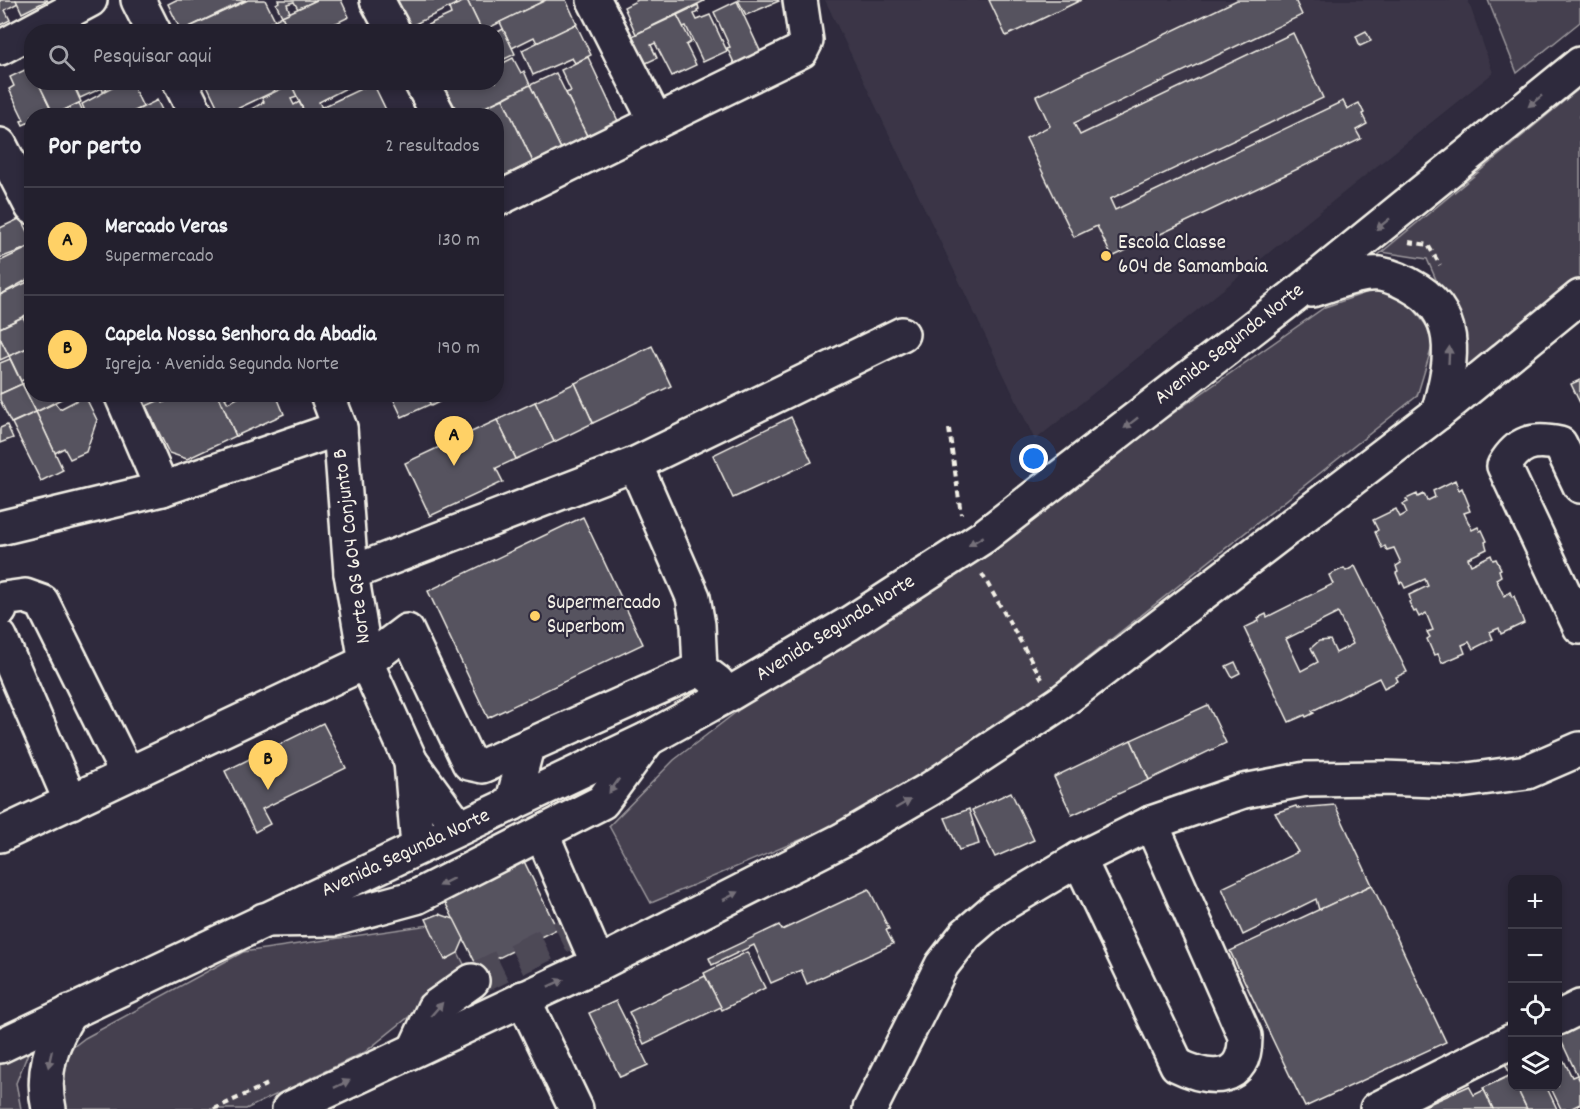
<!DOCTYPE html>
<html lang="pt">
<head>
<meta charset="utf-8">
<style>
	:root { --surface:#23202e; --page:#2b2836; --text:#f1f3f6; --muted:#a3a3aa; --line:#403e4a; --accent:#ffd166 }
	body { margin:0; font-family:Dekko,sans-serif; background:var(--page); color:var(--text) }
	.controls { position:absolute; right:18px; bottom:18px; display:grid; overflow:hidden; border-radius:12px; box-shadow:0 3px 9px #0003 }
	.controls button { width:54px; height:54px; display:grid; place-items:center; padding:0; border:0; border-bottom:2px solid var(--line); background:var(--surface); color:var(--text); font:30px sans-serif }
	.you { position:absolute; left:1034px; top:459px; width:21px; height:21px; margin:-15px; border:4px solid #fff; border-radius:50%; background:#1a73e8; box-shadow:0 0 0 9px #1a73e833 }
	.badge { display:grid; place-items:center; width:39px; height:39px; border-radius:50%; background:var(--accent); color:#111; font-size:20px; font-weight:700 }
	.pin { position:absolute; translate:-50% -50px; filter:drop-shadow(0 2px 3px #0008) }
	.pin::after { content:''; position:absolute; top:32px; width:21px; height:18px; background:inherit; clip-path:polygon(0 0,100% 0,50% 100%) }
	.list { margin:0; padding:0; list-style:none }
	h2 { display:flex; justify-content:space-between; align-items:center; height:78px; margin:0; padding:0 24px; font-size:26px }
	h2 small { font-size:20px; font-weight:400; color:var(--muted) }
	.list li { display:grid; grid-template-columns:39px 1fr auto; gap:18px; align-items:center; box-sizing:border-box; height:108px; padding:0 24px; border-top:2px solid var(--line) }
	.list b { display:block; font-size:22px; white-space:nowrap }
	.list p { margin:0; font-size:20px; white-space:nowrap; color:var(--muted) }
	.list em { font-size:20px; font-style:normal; color:var(--muted) }
	.icon { flex:none; width:33px; height:33px; fill:none; stroke:currentColor; stroke-width:2; stroke-linecap:round; stroke-linejoin:round }
	.map { position:relative; flex:none; width:1580px; height:1109px; overflow:hidden }
	.search { position:absolute; background:var(--surface); box-shadow:0 3px 9px #0003; left:24px; top:24px; width:480px; height:66px; display:flex; align-items:center; gap:15px; box-sizing:border-box; padding:0 21px; border-radius:24px; color:var(--muted); font-size:22px }
	.panel { position:absolute; background:var(--surface); box-shadow:0 3px 9px #0003; left:24px; top:108px; width:480px; height:294px; border-radius:24px }
	.map>svg:first-child { display:block }
</style>
</head>
<body>
<div class="map">
<svg width="1580" height="1109" viewBox="0 0 1580 1109">
	<rect width="100%" height="100%" fill="#2f2a3d"/>
	<filter id="ink" filterUnits="userSpaceOnUse"><feTurbulence type="fractalNoise" baseFrequency=".0167" numOctaves="2"/><feDisplacementMap in="SourceGraphic" scale="12" xChannelSelector="R" yChannelSelector="G"/><feConvolveMatrix kernelMatrix="1 2 1 2 8 2 1 2 1" color-interpolation-filters="sRGB"/></filter>
	<g filter="url(#ink)">
		<path fill="#3b3647" d="M825 0H1468L1493 73 1035 440Z"/>
		<g fill="#454050" stroke="#9c989c" stroke-width="1.5">
			<path d="M1488 0H1580V22L1517 73Z"/>
			<path d="M1580 88V283L1457 383 1458 330 1427 259 1382 252 1371 261Z"/>
			<path d="M1374 290 1407 300 1435 337 1417 396 1002 726 833 826 651 903 609 826 674 760 748 703 985 545 1325 307Z"/>
			<path d="M443 923 467 970 365 1052 246 1109H65L55 1061 85 1038 243 952Z"/>
			<path d="M31 1046 16 1083 21 1109H0V1061Z"/>
		</g>
		<g fill="#56525f" stroke="#f4f1e8" stroke-width="1.5" fill-rule="evenodd">
			<path d="M0 0H16L18 3 5 10 10 20 0 25Z"/>
			<path d="M16 0H48L22 13Z"/>
			<path d="M176 0H246L181 31 168 4Z"/>
			<path d="M248 0H265L275 20 251 32 181 31Z"/>
			<path d="M278 0H317L298 9 294 2 287 4 290 13 282 16 276 4 279 2Z"/>
			<path d="M317 0H341L349 17 318 32H289L282 16Z"/>
			<path d="M388 0H454L456 4 403 30Z"/>
			<path d="M467 0H546L482 31Z"/>
			<path d="M467 0 482 31 403 32 418 23 421 28 451 14 449 8Z"/>
			<path d="M546 0H566L577 24 537 43 534 37 512 48 500 22Z"/>
			<path d="M638 0H704V1L636 34 624 7Z"/>
			<path d="M738 0H778L779 1 746 15Z"/>
			<path d="M989 0H1081L1006 36Z"/>
			<path d="M1237 0H1295L1302 15 1074 123 1080 135 1293 33 1323 98 1110 199 1115 210 1343 101 1347 109 1359 103 1364 113 1362 114 1367 124 1356 130 1361 139 1112 257 1097 226 1074 237 1026 138 1050 126 1036 96Z"/>
			<path d="M737 1 762 55 736 67 727 48 730 47 714 12Z"/>
			<path d="M698 5 699 9 697 10 698 12 694 14 697 20 710 15 727 51 703 62 686 26 683 27 677 15Z"/>
			<path d="M677 15 691 42 686 45 696 65 672 76 655 43 651 45 657 58 644 64 630 37Z"/>
			<path d="M282 16 289 32H251L275 20Z"/>
			<path d="M336 23 340 32H318Z"/>
			<path d="M576 24 591 55 575 63 572 58 533 75 522 50Z"/>
			<path d="M503 29 515 54 496 63V33Z"/>
			<path d="M1366 31 1371 41 1360 46 1356 36Z"/>
			<path d="M32 45V67L23 49Z"/>
			<path d="M588 57 618 121 587 136 566 93 571 91 561 70Z"/>
			<path d="M513 58 521 73 524 71 530 85 467 116H444L434 93 456 82H496L497 66Z"/>
			<path d="M27 69 32 77V82H38L54 115 32 116V121L23 125 21 121 24 120 9 89 14 86 10 77Z"/>
			<path d="M556 73 587 136 561 149 530 85Z"/>
			<path d="M38 82H72L81 102 54 115Z"/>
			<path d="M73 82H104L107 90 103 92 102 88 80 98Z"/>
			<path d="M104 82H123L107 90Z"/>
			<path d="M123 82H131L143 107 125 116H87L82 104Z"/>
			<path d="M211 82H271L275 91 222 116 207 85Z"/>
			<path d="M293 82H358L319 102 322 108 306 115 291 84Z"/>
			<path d="M373 83 388 114 384 116H311L310 113Z"/>
			<path d="M291 84 297 97 291 99 294 105 299 102 306 115 239 116 264 102 262 98Z"/>
			<path d="M530 85 561 149 533 162 503 99Z"/>
			<path d="M503 99 533 162 502 177 496 166V116L469 114Z"/>
			<path d="M157 100 165 116H125L156 101Z"/>
			<path d="M79 103 85 116H54V115Z"/>
			<path d="M21 218 32 239V246L0 258V228Z"/>
			<path d="M32 246V277L0 295V261Z"/>
			<path d="M32 280V312L0 328V295Z"/>
			<path d="M23 317 32 334V346L9 356 0 338V328Z"/>
			<path d="M0 338 9 356 0 360Z"/>
			<path d="M32 346V376L21 381 9 356Z"/>
			<path d="M652 346 671 386 593 423 575 383Z"/>
			<path d="M10 359 22 384 0 394V363Z"/>
			<path d="M32 380V394H71L36 412 22 384Z"/>
			<path d="M1580 380V403L1571 384Z"/>
			<path d="M575 383 593 423 554 442 535 402Z"/>
			<path d="M22 384 36 412 11 423 0 400V394Z"/>
			<path d="M140 394H172L145 407Z"/>
			<path d="M180 394H218L236 436 187 459 169 453 146 406 162 399 163 403Z"/>
			<path d="M218 394H233L225 398 228 403 245 394H276L284 414 236 436Z"/>
			<path d="M391 394H426L431 404 402 417Z"/>
			<path d="M426 394H455L431 406Z"/>
			<path d="M85 396 97 420 86 452 70 459 64 448 55 453 36 412 55 403 60 409Z"/>
			<path d="M535 402 554 442 516 459 497 420Z"/>
			<path d="M36 412 63 470 41 481 12 423Z"/>
			<path d="M791 417 812 462 733 498 713 455Z"/>
			<path d="M497 420 516 459 496 468 503 482 430 516 405 463Z"/>
			<path d="M7 425 13 438 0 443V428Z"/>
			<path d="M1455 480 1459 490 1462 488 1469 505 1468 506 1470 511 1464 513 1472 530 1478 527 1480 531 1482 530 1487 541 1485 542 1487 549 1468 558 1471 565 1491 555 1493 560 1496 559 1501 569 1499 570 1501 576 1496 579 1504 596 1510 592 1512 597 1514 596 1524 623 1501 634 1499 628 1490 632 1493 639 1473 649 1469 642 1462 645 1465 653 1442 663 1438 654 1434 655 1427 639 1430 637 1427 632 1433 630 1426 613 1419 617 1416 611 1414 612 1409 602 1411 601 1409 595 1428 586 1425 579 1405 588 1402 582 1400 583 1396 573 1398 572 1396 566 1401 563 1394 548 1387 550 1385 546 1382 548 1375 532 1378 530 1373 520 1396 509 1400 517 1407 513 1403 504 1408 502 1406 499 1417 494 1418 497 1424 494 1427 501 1435 497 1433 491Z"/>
			<path d="M583 517 643 644 488 718 428 591Z"/>
			<path d="M1355 566 1407 672 1396 677 1398 681 1384 688 1379 678 1312 711 1314 713 1306 717 1305 715 1289 722 1244 628 1259 621 1258 618 1266 614 1267 617 1333 584 1329 575 1344 568 1346 571ZM1338 613 1353 644 1336 653 1330 640 1319 641 1311 648 1318 662 1301 671 1286 639Z"/>
			<path d="M1235 662 1240 673 1232 677 1226 666Z"/>
			<path d="M1208 705 1226 743 1149 780 1131 740Z"/>
			<path d="M323 723 346 768 262 809 270 824 255 832 225 771Z"/>
			<path d="M1131 740 1149 780 1072 815 1054 777Z"/>
			<path d="M1011 792 1034 840 995 857 972 810Z"/>
			<path d="M1335 805 1372 885 1319 910 1316 899 1243 935 1222 888 1298 852 1275 813 1296 806 1297 808Z"/>
			<path d="M969 809 979 844 959 850 945 818Z"/>
			<path d="M519 851 557 929 478 968 439 890Z"/>
			<path d="M1372 885 1446 1042 1305 1107 1230 951Z"/>
			<path d="M869 889 889 929 886 930 893 944 807 984 801 970 771 983 754 945 712 965 709 958 779 925 782 930Z"/>
			<path d="M439 914 454 919 464 939 458 953 445 960 426 919Z"/>
			<path d="M747 952 765 988 722 1010 704 973Z"/>
			<path d="M705 976 721 1007 644 1044 629 1012Z"/>
			<path d="M616 1001 648 1065 620 1077 589 1013Z"/>
			<path d="M1580 1025V1081L1559 1036Z"/>
			<path d="M1512 1057V1079L1504 1061Z"/>
			<path d="M1558 1060 1559 1063 1564 1061 1572 1077 1577 1075 1580 1081V1104L1570 1109H1561L1550 1086H1558Z"/>
			<path d="M1511 1075 1512 1086H1516L1527 1109H1493L1483 1088Z"/>
			<path d="M1469 1086 1474 1095 1484 1090 1493 1109H1418Z"/>
			<path d="M1516 1086H1546L1557 1109H1527Z"/>
		</g>
		<g fill="none" stroke-linecap="round" stroke-linejoin="round">
			<path stroke="#4d4857" stroke-width="33" stroke-dasharray="33 16" stroke-linecap="butt" d="M472 981 569 933"/>
			<g stroke="#f4f1e8" stroke-width="38">
				<g id="minor">
					<path d="M138 0 154 32"/>
					<path d="M377 0 394 32"/>
					<path d="M594 0 656 122"/>
					<path d="M0 48 90 0"/>
					<path d="M180 82 197 116"/>
					<path d="M421 82 439 116"/>
					<path d="M0 145 32 207"/>
					<path d="M496 200 801 51 806 41 800 0"/>
					<path d="M121 394 162 489"/>
					<path d="M327 394 340 428 351 573 366 662 411 762 459 828"/>
					<path d="M635 464 693 597 698 625 700 669 717 682"/>
					<path d="M1580 486 1560 444C1533 438 1518 442 1504 466L1580 627"/>
					<path d="M0 528 162 489 340 428"/>
					<path d="M351 573 635 464 902 334"/>
					<path d="M0 610 3 599 25 596 42 602 127 774"/>
					<path d="M0 637 71 802"/>
					<path d="M411 762 418 847"/>
					<path d="M512 804 527 747"/>
					<path d="M542 834 598 964"/>
					<path d="M0 835 366 662 407 631 469 763 483 766 700 669"/>
					<path d="M1079 859 1177 1065C1210 1081 1246 1084 1245 1036L1151 823"/>
					<path d="M264 920 335 919 416 897 602 802 648 739"/>
					<path d="M523 998 576 1109"/>
					<path d="M1558 1018 1580 1007"/>
					<path d="M415 1049 434 1008 472 981"/>
					<path d="M870 1109 942 965 966 934 995 909 1079 859 1151 823 1244 791 1306 779 1384 778 1460 781 1527 772 1580 749"/>
					<path d="M1377 1109 1512 1041"/>
				</g>
			</g>
			<g stroke="#f4f1e8" stroke-width="38">
				<g id="major">
					<path d="M1312 290C1333 284 1357 272 1380 274 1393 276 1407 283 1418 290 1463 319 1450 370 1438 413"/>
					<path d="M0 1046 648 739 731 693 850 623 983 537 1293 297 1580 64"/>
					<path d="M49 1109C41 1073 51 1043 70 1012"/>
					<path d="M289 1109 598 964 842 840 930 789 1060 703 1438 413 1580 297"/>
				</g>
			</g>
			<g stroke="#f4f1e8" stroke-width="4" stroke-dasharray="6 4.5" stroke-linecap="butt">
				<path d="M1409 242 1428 245 1440 265"/>
				<path d="M949 429 961 514"/>
				<path d="M982 574 1042 679"/>
				<path d="M214 1109 268 1084"/>
			</g>
			<use href="#minor" stroke="#2f2a3d" stroke-width="33"/>
			<use href="#major" stroke="#2f2a3d" stroke-width="33"/>
		</g>
		<defs><path id="oneway-solid" d="M-6-.8H1V-3.2L6.5 0L1 3.2V.8H-6Z" transform="scale(1.5)"/></defs>
		<g fill="#747079">
			<use href="#oneway-solid" transform="translate(1535 101) rotate(141)"/>
			<use href="#oneway-solid" transform="translate(1383 224) rotate(141)"/>
			<use href="#oneway-solid" transform="translate(1449 355) rotate(-87)"/>
			<use href="#oneway-solid" transform="translate(1131 423) rotate(142)"/>
			<use href="#oneway-solid" transform="translate(976 541) rotate(149)"/>
			<use href="#oneway-solid" transform="translate(614 786) rotate(125)"/>
			<use href="#oneway-solid" transform="translate(903 804) rotate(-30)"/>
			<use href="#oneway-solid" transform="translate(446 882) rotate(153)"/>
			<use href="#oneway-solid" transform="translate(731 896) rotate(-27)"/>
			<use href="#oneway-solid" transform="translate(556 983) rotate(-24)"/>
			<use href="#oneway-solid" transform="translate(437 1009) rotate(-49)"/>
			<use href="#oneway-solid" transform="translate(50 1059) rotate(102)"/>
			<use href="#oneway-solid" transform="translate(342 1084) rotate(-26)"/>
		</g>
	</g>
	<g fill="#ffd166" stroke="#2f2a3d" stroke-width="2">
		<circle cx="1106" cy="256" r="6"/>
		<circle cx="535" cy="616" r="6"/>
	</g>
	<g text-anchor="middle" dominant-baseline="central" stroke-width="4.5" stroke-linejoin="round" paint-order="stroke">
		<g font-size="21" fill="#f4f1e8" stroke="#2f2a3d" text-anchor="start">
			<text x="1118" y="244">Escola Classe<tspan x="1118" dy="24">604 de Samambaia</tspan></text>
			<text x="547" y="604">Supermercado<tspan x="547" dy="24">Superbom</tspan></text>
		</g>
		<g font-size="21" fill="#f4f1e8" stroke="#2f2a3d">
			<text transform="translate(1230 345) rotate(-38)">Avenida Segunda Norte</text>
			<text transform="translate(353 546) rotate(-97)">Norte QS 604 Conjunto B</text>
			<text transform="translate(836 629) rotate(-32)">Avenida Segunda Norte</text>
			<text transform="translate(406 854) rotate(-25)">Avenida Segunda Norte</text>
		</g>
	</g>
</svg>
<div class="controls">
<button>+</button>
<button>−</button>
<button><svg class="icon" aria-label="locate" viewBox="0 0 24 24"><circle cx="12" cy="12" r="6"/><path d="M12 2v4M12 18v4M2 12h4M18 12h4"/></svg></button>
<button><svg class="icon" aria-label="layers" viewBox="0 0 24 24"><path d="M12 4l9 5-9 5-9-5zM3 14l9 5 9-5"/></svg></button>
</div>
<div class="you"></div>
<div class="pin badge" style="left:454px;top:466px">A</div>
<div class="pin badge" style="left:268px;top:790px">B</div>
<div class="search"><svg class="icon" aria-label="search" viewBox="0 0 24 24"><circle cx="10" cy="10" r="6"/><path d="M15 15l6 6"/></svg>Pesquisar aqui</div>
<section class="panel">
<h2>Por perto<small>2 resultados</small></h2>
<ul class="list">
<li><span class="badge">A</span><div><b>Mercado Veras</b><p>Supermercado</p></div><em>130 m</em></li>
<li><span class="badge">B</span><div><b>Capela Nossa Senhora da Abadia</b><p>Igreja · Avenida Segunda Norte</p></div><em>190 m</em></li>
</ul>
</section>
</div>
</body>
</html>
